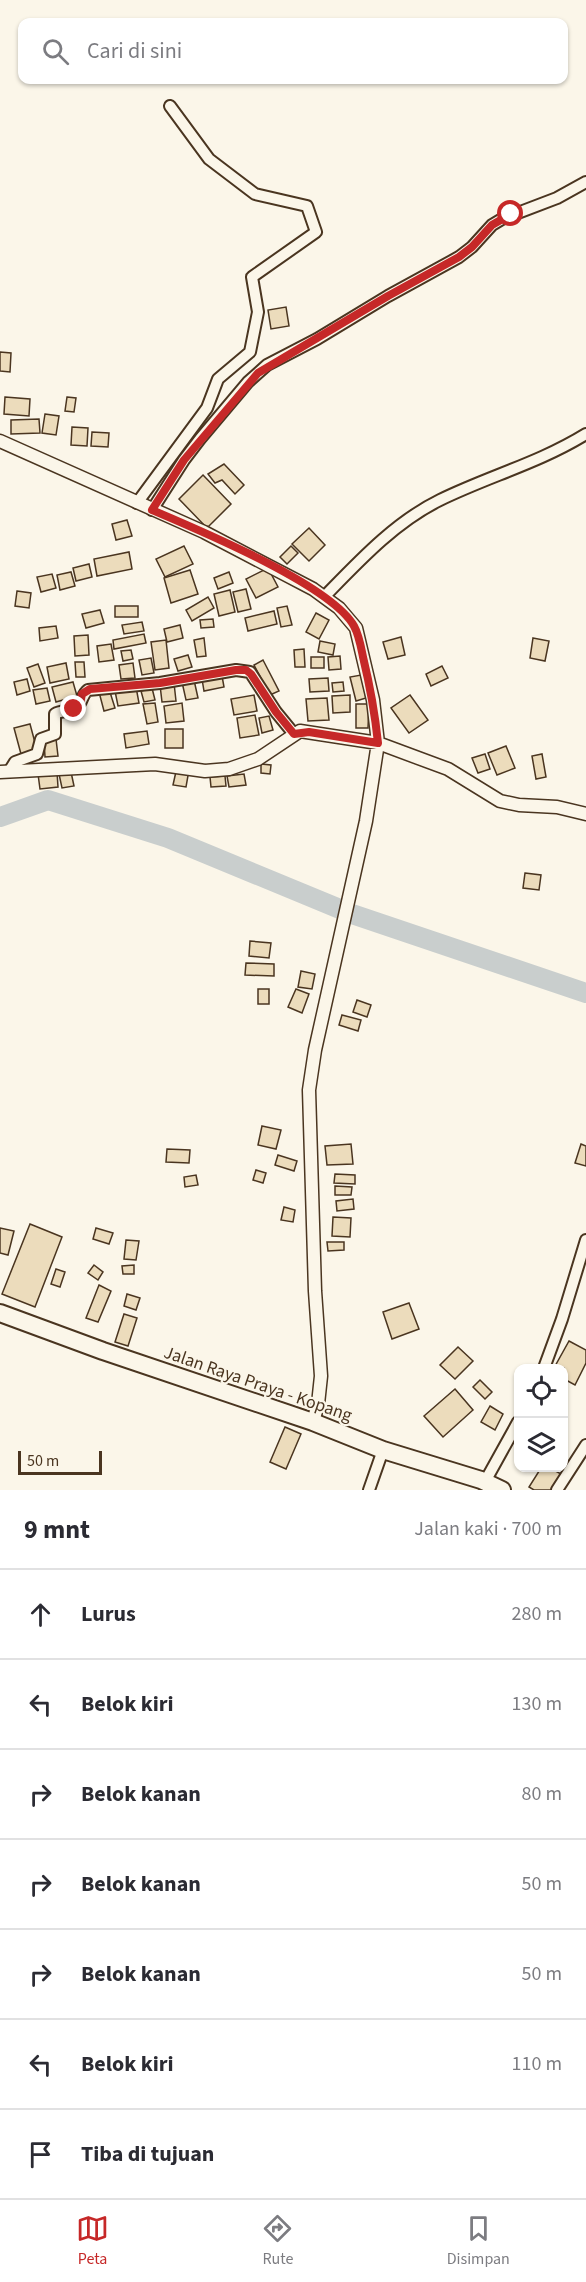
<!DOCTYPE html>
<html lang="id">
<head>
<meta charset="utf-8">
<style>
	:root { --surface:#fff; --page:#f7f7f7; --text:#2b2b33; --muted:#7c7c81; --line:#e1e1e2; --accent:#c62828 }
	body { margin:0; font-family:"Source Sans 3",sans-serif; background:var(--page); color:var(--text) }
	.controls { position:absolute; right:18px; bottom:18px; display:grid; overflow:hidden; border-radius:12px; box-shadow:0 2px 4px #0004 }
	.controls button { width:54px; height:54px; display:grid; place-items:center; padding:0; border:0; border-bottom:2px solid var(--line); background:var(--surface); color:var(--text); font:30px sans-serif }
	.scale { position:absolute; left:18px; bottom:15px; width:84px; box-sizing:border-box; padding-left:6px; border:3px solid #4a3520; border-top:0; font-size:16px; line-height:21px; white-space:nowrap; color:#4a3520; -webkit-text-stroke:4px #fbf6e9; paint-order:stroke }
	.stop { position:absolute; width:18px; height:18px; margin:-14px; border:4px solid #c62828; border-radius:50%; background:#fff }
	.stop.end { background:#c62828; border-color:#fff; box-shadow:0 2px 6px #0008 }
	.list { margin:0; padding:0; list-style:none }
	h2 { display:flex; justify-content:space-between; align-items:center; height:78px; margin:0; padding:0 24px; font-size:26px }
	h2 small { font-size:20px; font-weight:400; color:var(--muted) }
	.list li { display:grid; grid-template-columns:39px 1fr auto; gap:18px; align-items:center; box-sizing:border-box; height:90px; padding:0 24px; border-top:2px solid var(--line) }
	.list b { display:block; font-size:22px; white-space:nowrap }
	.list em { font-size:20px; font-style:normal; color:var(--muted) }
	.icon { flex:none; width:33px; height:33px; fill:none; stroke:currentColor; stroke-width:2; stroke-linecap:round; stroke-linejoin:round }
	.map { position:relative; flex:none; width:586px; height:1490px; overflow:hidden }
	.search { position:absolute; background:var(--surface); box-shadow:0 2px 4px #0004; left:18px; right:18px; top:18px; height:66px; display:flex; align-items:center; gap:15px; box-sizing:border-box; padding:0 21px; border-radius:12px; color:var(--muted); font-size:22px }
	.sheet { height:708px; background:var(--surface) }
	nav { display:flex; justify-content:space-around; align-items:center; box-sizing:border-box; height:84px; border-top:2px solid var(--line); background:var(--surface); font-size:16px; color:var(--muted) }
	nav a { display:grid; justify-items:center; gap:3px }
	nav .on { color:var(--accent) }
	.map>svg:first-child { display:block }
</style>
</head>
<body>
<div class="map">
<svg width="586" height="1490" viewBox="0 0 586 1490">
	<rect width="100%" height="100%" fill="#fbf6e9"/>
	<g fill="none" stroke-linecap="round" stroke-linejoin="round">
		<path stroke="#c9cecd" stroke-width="20" d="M0 817 48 800 168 838 352 914 586 993"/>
	</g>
	<g fill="#ecdcbc" stroke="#4a3520" stroke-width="1.5">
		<path d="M286 307 289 326 271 329 268 310Z"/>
		<path d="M0 352 11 353 10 372 0 371Z"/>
		<path d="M5 397 30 399 29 416 4 414Z"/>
		<path d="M67 397 76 398 74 412 65 411Z"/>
		<path d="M45 414 59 416 56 435 42 433Z"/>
		<path d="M39 419 40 433 11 434V420Z"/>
		<path d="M72 427 88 428 87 446 71 445Z"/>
		<path d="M92 432 109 433 108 447 91 446Z"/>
		<path d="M224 464 244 485 235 494 222 480 215 483 208 474Z"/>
		<path d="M203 475 231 504 207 528 179 499Z"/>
		<path d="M127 520 132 536 116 540 112 524Z"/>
		<path d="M309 528 325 545 309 561 292 544Z"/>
		<path d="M184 546 193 564 165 577 156 559Z"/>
		<path d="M291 546 298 553 287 564 280 557Z"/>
		<path d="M129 552 132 569 97 576 94 559Z"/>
		<path d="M89 564 92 577 76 581 73 568Z"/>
		<path d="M268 568 278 587 256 598 246 579Z"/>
		<path d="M190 570 198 594 171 603 164 578Z"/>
		<path d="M71 572 75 586 60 590 57 575Z"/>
		<path d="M229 572 233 583 218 589 214 578Z"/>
		<path d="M52 574 56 588 41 592 37 577Z"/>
		<path d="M246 589 251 609 238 612 233 592Z"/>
		<path d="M230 590 235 612 219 616 214 594Z"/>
		<path d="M17 591 31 593 29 608 15 606Z"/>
		<path d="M208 597 214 608 192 621 186 610Z"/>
		<rect x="115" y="606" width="23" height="11"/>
		<path d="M287 606 292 625 281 627 277 608Z"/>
		<path d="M100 610 104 623 86 628 82 614Z"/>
		<path d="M274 611 277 624 248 631 245 618Z"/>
		<path d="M316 613 329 620 319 639 306 632Z"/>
		<path d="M213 619 214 627 201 628 200 620Z"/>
		<path d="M142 622 144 631 124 634 122 625Z"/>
		<path d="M180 625 183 638 167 642 164 629Z"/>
		<path d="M56 626 58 638 40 641 39 628Z"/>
		<path d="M144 634 146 643 114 649 113 640Z"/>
		<path d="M88 635 89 655 75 656 74 636Z"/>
		<path d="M401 637 405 655 388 659 383 642Z"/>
		<path d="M204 638 206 656 197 657 194 640Z"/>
		<path d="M533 638 549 641 545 661 530 658Z"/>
		<path d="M166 640 169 668 155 670 151 642Z"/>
		<path d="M320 641 335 644 333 655 318 652Z"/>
		<path d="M111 644 114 660 99 662 97 646Z"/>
		<path d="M304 649 305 667H295L294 650Z"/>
		<path d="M131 650 133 659 123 661 121 651Z"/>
		<path d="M188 655 192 667 178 671 174 659Z"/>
		<path d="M340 656 341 669 329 670 328 657Z"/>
		<rect x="311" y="657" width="13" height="11"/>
		<path d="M151 658 154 673 142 675 139 660Z"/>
		<path d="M263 660 279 691 270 695 254 665Z"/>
		<path d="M75 662H84L85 677H76Z"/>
		<path d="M66 663 69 679 50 683 47 667Z"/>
		<path d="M133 663 135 678 121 679 119 665Z"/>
		<path d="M38 664 45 683 34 687 27 668Z"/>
		<path d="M442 666 448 678 431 686 426 674Z"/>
		<path d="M361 675 366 698 356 701 350 677Z"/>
		<path d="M222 676 224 687 204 691 202 679Z"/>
		<path d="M328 678 329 691 310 692 309 679Z"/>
		<path d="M27 679 30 691 17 695 14 682Z"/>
		<path d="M194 680 198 698 186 700 182 682Z"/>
		<path d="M73 682 77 696 56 702 52 687Z"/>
		<path d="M343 682 344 691 333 692 332 683Z"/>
		<path d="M174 683 176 701 162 702 160 685Z"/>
		<path d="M136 687 139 703 118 706 115 691Z"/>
		<path d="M47 688 50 701 36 704 33 690Z"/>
		<path d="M152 688 155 700 144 702 141 691Z"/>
		<path d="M109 689 115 708 104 711 99 692Z"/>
		<path d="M254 695 257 711 234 715 231 699Z"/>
		<path d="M350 695V712L333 713 332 696Z"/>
		<path d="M410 695 428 720 409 733 391 708Z"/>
		<path d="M327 698 329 720 308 721 306 699Z"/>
		<path d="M155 703 158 722 147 724 143 704Z"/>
		<path d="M182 703 184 721 166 723 164 706Z"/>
		<path d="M356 704H369L368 728H356Z"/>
		<path d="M255 715 259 735 240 738 237 718Z"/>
		<path d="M269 716 273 730 262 733 259 718Z"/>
		<path d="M30 724 37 750 21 754 14 728Z"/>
		<rect x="165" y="729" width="18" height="19"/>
		<path d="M147 731 149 744 126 748 124 734Z"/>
		<path d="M56 739 58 756 45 757 44 740Z"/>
		<path d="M506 746 515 768 497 775 488 753Z"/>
		<path d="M485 754 490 769 478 773 472 758Z"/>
		<path d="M542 754 546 777 536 779 532 756Z"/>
		<path d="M261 764 271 765 270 774 261 773Z"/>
		<path d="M177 767 189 770 186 787 173 785Z"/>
		<path d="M57 772 58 787 40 789 38 774Z"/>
		<path d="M71 772 74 786 62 788 59 774Z"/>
		<path d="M244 774 246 785 229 787 227 776Z"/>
		<path d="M225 776 226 786 211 787 210 777Z"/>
		<path d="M525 873 541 875 539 890 523 888Z"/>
		<path d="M250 941 271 943 269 958 249 956Z"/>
		<path d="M246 963 274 964V976L245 975Z"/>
		<path d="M301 971 315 974 312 989 298 987Z"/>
		<rect x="258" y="989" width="11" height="15"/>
		<path d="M296 989 309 994 302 1013 288 1007Z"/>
		<path d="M357 1000 371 1005 367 1017 353 1012Z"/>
		<path d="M342 1015 361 1020 358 1031 339 1025Z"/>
		<path d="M262 1126 281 1130 276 1149 258 1145Z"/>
		<path d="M351 1144 353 1164 327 1165 325 1146Z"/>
		<path d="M581 1144 586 1146V1166L575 1163Z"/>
		<path d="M167 1149 190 1150 189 1163 166 1162Z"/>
		<path d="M278 1155 297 1161 294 1171 275 1165Z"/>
		<path d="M256 1170 266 1173 263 1183 253 1180Z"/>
		<path d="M335 1174 355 1175V1184L334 1183Z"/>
		<path d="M196 1175 198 1185 185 1187 184 1177Z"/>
		<path d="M335 1186 352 1187 351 1195H335Z"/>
		<path d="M353 1199 354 1209 337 1211 336 1201Z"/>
		<path d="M284 1207 295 1210 293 1222 281 1220Z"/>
		<path d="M333 1217 351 1218 350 1237 332 1236Z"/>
		<path d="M30 1224 62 1237 35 1307 2 1294Z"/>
		<path d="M0 1228 14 1231 8 1255 0 1253Z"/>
		<path d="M96 1228 113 1233 109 1244 93 1239Z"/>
		<path d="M126 1240 139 1241 136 1260 124 1259Z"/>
		<path d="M327 1242H344V1250L328 1251Z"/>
		<path d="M94 1265 103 1272 98 1280 88 1273Z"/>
		<path d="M134 1265V1274H123L122 1266Z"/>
		<path d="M56 1269 65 1272 60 1287 51 1284Z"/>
		<path d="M99 1285 111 1291 98 1322 86 1318Z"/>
		<path d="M127 1294 140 1298 136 1310 124 1306Z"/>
		<path d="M409 1303 419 1329 392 1339 383 1312Z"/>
		<path d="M124 1314 137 1318 128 1346 115 1342Z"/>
		<path d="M569 1341 586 1350V1363L575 1385 564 1379V1368H554Z"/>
		<path d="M458 1347 473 1361 455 1379 440 1365Z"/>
		<path d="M480 1380 492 1392 485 1399 473 1387Z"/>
		<path d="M455 1389 473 1410 443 1437 424 1416Z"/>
		<path d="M490 1406 503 1414 495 1430 481 1422Z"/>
		<path d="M285 1427 301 1434 286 1469 270 1462Z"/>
		<path d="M541 1468H550L563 1475 554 1490H534L529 1487Z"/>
	</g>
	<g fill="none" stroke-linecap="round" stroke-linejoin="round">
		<g stroke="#4a3520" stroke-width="14">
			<g id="minor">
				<path d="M137 503 207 408 218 379 250 352 258 312 252 277 316 232 307 206 255 194 209 159 170 106"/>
				<path d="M152 510 184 460 200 439 248 382 267 365 317 339 388 296 459 257 472 247 492 225 502 219 557 198 586 182"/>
				<path d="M324 597C359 561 395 522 440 500 489 476 539 463 586 434"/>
				<path d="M10 770 15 762 37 754 41 739 55 734V714C61 710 70 712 76 708 83 703 81 695 88 690L160 683 236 670 250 672 276 712 294 734"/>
				<path d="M544 1368 562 1319 586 1240"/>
				<path d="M481 1480 487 1478 518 1422"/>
				<path d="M369 1490 383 1450"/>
				<path d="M557 1490 586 1445"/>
			</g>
		</g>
		<g stroke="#4a3520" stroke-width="15">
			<g id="tertiary">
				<path d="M0 441 204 532 313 589 339 608 356 628 373 700 378 743 448 769 500 801 519 805 557 807 586 814"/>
				<path d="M0 772 155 764 205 771 229 769 258 759 300 731 378 743 366 821 315 1050 309 1090 315 1291 321 1376 318 1404 313 1422"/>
			</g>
		</g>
		<g stroke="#4a3520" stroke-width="20">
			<path id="trunk" d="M0 1313 103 1351 313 1422 383 1450 481 1480 502 1490"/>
		</g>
		<use href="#minor" stroke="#fbf6e9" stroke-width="10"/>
		<use href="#tertiary" stroke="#fbf6e9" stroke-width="12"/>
		<use href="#trunk" stroke="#fbf6e9" stroke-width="16"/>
	</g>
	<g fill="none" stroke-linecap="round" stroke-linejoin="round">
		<path stroke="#c62828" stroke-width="8" d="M74 709 80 704 82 694 90 689 160 683 236 670H246L251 674 276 712 294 734 309 732 378 743C375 714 370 686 363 657 361 647 359 635 354 626 331 585 199 530 152 510L184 460 258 373 388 296 459 257 472 247 492 225 511 214"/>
	</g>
	<g text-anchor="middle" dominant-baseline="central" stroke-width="4.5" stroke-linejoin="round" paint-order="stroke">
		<g font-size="18" fill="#4a3520" stroke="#fbf6e9">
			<text transform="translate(258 1384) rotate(19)">Jalan Raya Praya - Kopang</text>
		</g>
	</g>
</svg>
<div class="controls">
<button><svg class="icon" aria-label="locate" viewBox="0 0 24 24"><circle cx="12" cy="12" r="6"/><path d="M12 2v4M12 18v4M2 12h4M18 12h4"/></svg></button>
<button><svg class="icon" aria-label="layers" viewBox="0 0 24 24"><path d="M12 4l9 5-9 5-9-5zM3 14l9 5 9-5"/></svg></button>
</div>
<div class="scale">50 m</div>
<div class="stop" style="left:511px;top:214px"></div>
<div class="stop end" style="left:74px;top:709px"></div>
<div class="search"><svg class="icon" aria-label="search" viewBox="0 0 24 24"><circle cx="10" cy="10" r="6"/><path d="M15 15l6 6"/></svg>Cari di sini</div>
</div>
<section class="sheet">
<h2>9 mnt<small>Jalan kaki · 700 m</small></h2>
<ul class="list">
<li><svg class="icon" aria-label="ahead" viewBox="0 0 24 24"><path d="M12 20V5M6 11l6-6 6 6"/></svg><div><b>Lurus</b></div><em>280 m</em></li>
<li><svg class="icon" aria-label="left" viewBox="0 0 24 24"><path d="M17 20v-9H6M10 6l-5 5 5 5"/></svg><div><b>Belok kiri</b></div><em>130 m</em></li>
<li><svg class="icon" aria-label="right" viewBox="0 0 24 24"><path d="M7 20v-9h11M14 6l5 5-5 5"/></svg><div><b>Belok kanan</b></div><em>80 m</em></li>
<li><svg class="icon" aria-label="right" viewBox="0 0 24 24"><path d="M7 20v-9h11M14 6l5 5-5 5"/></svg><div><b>Belok kanan</b></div><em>50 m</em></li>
<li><svg class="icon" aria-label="right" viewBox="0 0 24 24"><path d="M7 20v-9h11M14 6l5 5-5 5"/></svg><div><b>Belok kanan</b></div><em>50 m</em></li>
<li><svg class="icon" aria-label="left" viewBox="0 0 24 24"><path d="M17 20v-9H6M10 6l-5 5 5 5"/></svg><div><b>Belok kiri</b></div><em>110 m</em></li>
<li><svg class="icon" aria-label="arrive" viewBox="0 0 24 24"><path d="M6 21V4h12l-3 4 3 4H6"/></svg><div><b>Tiba di tujuan</b></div></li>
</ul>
</section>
<nav>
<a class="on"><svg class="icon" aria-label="map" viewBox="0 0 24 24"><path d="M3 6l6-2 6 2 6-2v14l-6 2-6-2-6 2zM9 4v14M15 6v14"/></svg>Peta</a>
<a><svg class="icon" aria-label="directions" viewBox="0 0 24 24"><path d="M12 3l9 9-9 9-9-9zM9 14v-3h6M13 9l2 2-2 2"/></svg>Rute</a>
<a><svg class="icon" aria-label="saved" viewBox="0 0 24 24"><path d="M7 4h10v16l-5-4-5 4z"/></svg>Disimpan</a>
</nav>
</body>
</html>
